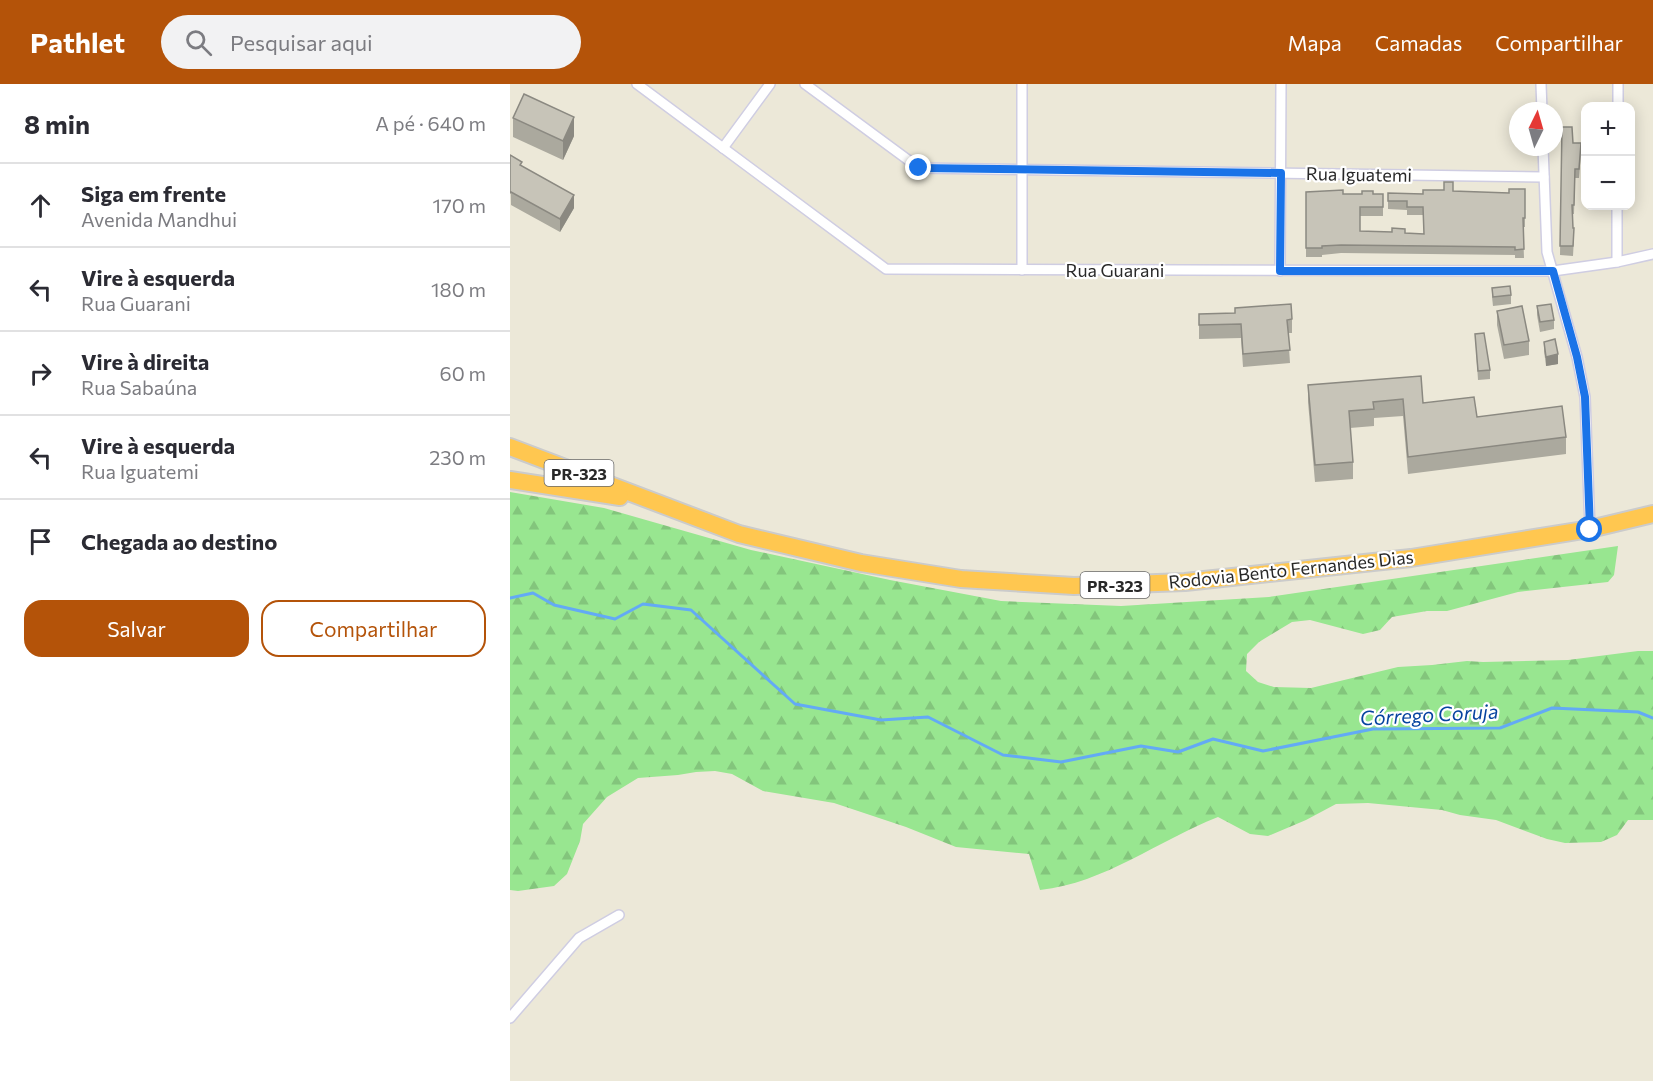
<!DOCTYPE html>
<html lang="pt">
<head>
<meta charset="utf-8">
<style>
	:root { --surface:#fff; --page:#f2f2f3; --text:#2b2b33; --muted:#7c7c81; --line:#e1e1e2; --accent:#b45309 }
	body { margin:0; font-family:Commissioner,sans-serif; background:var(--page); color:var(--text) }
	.controls { position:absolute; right:18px; top:18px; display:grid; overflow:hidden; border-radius:12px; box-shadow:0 3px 15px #0003 }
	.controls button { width:54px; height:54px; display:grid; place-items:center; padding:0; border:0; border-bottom:2px solid var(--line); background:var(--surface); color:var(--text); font:30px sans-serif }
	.compass { position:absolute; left:999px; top:18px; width:54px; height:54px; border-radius:50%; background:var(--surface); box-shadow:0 3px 15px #0003; rotate:5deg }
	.stop { position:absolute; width:18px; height:18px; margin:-14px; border:4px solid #1a73e8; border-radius:50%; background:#fff }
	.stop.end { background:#1a73e8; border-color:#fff; box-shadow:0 2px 6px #0008 }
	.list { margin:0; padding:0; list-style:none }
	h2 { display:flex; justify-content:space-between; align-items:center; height:78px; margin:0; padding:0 24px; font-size:26px }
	h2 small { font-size:20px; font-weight:400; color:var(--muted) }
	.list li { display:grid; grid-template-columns:39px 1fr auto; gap:18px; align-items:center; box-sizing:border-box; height:84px; padding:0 24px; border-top:2px solid var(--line) }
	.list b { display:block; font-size:22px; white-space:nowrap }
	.list p { margin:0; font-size:20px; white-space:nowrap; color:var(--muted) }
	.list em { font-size:20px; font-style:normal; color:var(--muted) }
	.actions { display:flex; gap:12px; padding:18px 24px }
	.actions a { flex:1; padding:14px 0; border:2px solid var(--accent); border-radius:18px; text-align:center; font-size:21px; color:var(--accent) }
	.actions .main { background:var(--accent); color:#fff }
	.icon { flex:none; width:33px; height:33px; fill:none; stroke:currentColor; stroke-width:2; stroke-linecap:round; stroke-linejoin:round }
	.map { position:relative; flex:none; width:1143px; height:997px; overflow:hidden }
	header { display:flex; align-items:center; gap:36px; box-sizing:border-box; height:84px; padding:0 30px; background:var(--accent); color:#fff }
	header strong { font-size:28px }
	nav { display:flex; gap:33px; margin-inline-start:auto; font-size:21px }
	.search { width:420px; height:54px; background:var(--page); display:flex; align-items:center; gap:15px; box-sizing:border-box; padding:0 21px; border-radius:33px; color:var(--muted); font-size:22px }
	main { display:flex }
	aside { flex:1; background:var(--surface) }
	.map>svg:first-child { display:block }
</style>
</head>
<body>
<header>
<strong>Pathlet</strong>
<div class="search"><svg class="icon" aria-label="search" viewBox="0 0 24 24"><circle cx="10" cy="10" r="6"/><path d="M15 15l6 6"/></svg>Pesquisar aqui</div>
<nav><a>Mapa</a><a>Camadas</a><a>Compartilhar</a></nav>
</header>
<main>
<aside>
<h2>8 min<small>A pé · 640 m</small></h2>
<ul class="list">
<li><svg class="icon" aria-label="ahead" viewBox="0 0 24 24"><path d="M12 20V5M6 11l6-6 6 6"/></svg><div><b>Siga em frente</b><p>Avenida Mandhui</p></div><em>170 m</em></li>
<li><svg class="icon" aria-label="left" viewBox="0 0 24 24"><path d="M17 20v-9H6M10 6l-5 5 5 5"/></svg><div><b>Vire à esquerda</b><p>Rua Guarani</p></div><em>180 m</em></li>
<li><svg class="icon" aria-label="right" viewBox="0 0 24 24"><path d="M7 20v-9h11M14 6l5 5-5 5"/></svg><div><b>Vire à direita</b><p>Rua Sabaúna</p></div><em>60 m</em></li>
<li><svg class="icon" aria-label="left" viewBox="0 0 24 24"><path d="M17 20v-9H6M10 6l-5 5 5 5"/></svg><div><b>Vire à esquerda</b><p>Rua Iguatemi</p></div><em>230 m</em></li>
<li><svg class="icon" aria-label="arrive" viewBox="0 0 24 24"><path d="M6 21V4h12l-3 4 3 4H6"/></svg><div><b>Chegada ao destino</b></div></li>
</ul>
<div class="actions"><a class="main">Salvar</a><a>Compartilhar</a></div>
</aside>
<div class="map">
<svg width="1143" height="997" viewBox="0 0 1143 997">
	<defs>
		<pattern id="forest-firs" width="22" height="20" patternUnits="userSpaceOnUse" patternTransform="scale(1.5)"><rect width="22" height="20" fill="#98e690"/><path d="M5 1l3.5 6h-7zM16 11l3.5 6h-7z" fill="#83c57c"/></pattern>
	</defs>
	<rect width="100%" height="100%" fill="#ece8d8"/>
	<path fill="url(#forest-firs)" d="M0 408 94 424 241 466 380 496 491 517 611 522 759 513 1108 462 1104 491 1098 498 1008 508 937 527H917L882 533 870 546 853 550 800 536 782 538 749 558 737 570 736 587 748 598 764 603 801 604 888 583 922 581 957 577 973 578 1058 576 1128 567H1143V736H1118L1107 751 1091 758 1055 759 1037 755 986 736 950 731 932 726 858 719 826 720 796 736 758 752 740 750 708 733C649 756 595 799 530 806L519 770 446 763 396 743 324 719 253 707 222 690 205 687 186 688 168 691 128 694 97 713 73 740 70 757 57 790 44 802 8 807 0 806Z"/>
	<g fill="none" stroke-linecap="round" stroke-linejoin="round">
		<path stroke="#63aaf5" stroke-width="3" d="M0 514 23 509 44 521 105 535 133 520 181 526 285 620 371 636 418 633 493 671 551 678 631 662 668 668 703 655 753 667 863 645 990 644 1042 624 1128 628 1143 634"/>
		<g stroke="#cfcde2" stroke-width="12">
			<g id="street">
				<path d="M127 0 376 185 1043 187 1107 178 1143 170"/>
				<path d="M295 0 409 84 1034 93"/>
				<path d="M1031 0 1032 27"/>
				<path d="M1108 22V0"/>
				<path d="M1033 63 1037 168 1067 273 1075 313 1080 445"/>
				<path d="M213 64 260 0"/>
				<path d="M1107 178V122"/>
				<path d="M512 186V0"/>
				<path d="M770 187 771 0"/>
				<path d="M0 934 69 854 109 831"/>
			</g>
		</g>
		<g stroke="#cbcbcb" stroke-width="20">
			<g id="highway">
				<path d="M0 363 229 450 351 479 451 495 564 502 675 498 901 474 1080 445 1143 430"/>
				<path d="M0 396 110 413"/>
			</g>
		</g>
		<use href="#street" stroke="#fff" stroke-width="9"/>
		<use href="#highway" stroke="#ffc750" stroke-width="16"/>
	</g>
	<g fill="#aba99e">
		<path d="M3 34 64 52 53 76 3 53Z"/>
		<path d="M1052 43 1063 59 1071 68 1069 94H1065L1064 130H1063V144L1064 153 1063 172 1050 171Z"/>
		<path d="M0 71 12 82 64 124 50 148 1 121Z"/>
		<path d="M1015 105V143H1013L1014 174H1005V171L831 169 812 171V173H796V108L833 110H873V132H850V147L914 150 913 131H897V126L878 125V109L913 110 943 107 999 109Z"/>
		<path d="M982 204 1001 211V220L983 222 982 213Z"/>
		<path d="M1027 222 1044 236V245L1030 248 1027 231Z"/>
		<path d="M987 227 1019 257V271L994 275 987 241Z"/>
		<path d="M689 230 782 235V249H778L780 279 733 283 731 254 689 255Z"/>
		<path d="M965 250 980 286V295L968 296Z"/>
		<path d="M1034 258 1048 280 1036 282 1034 267Z"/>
		<path d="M911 292 913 319 967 333 1056 353V370L898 390 893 332 864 334V342L840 344 843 378V395L805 398 798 318V301Z"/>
	</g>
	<g fill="#8b8981">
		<path d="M64 33V52L53 76V57Z"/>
		<path d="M64 111V124L50 148V135Z"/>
		<path d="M1048 270V280L1036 282V273Z"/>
	</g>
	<g fill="#c7c4b8" stroke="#8b8981" stroke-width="1.5">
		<path d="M14 10 64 33 53 57 3 34Z"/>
		<path d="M1052 43H1062L1063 59H1071L1069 85H1065L1064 121H1062L1063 144H1064L1063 162H1050Z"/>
		<path d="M0 71 12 78 10 81 64 111 50 135 1 108 0 109Z"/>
		<path d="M934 98H943V107L999 109V105H1015V134H1013L1014 165 1005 166V163L831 161 812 162V164H796V108L833 106V110H852V107H863V110H873V123H850V147L882 148V144L895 145V149L914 150 913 123H897V117H878V109L913 110V106H934Z"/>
		<path d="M1000 202 1001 211 983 213 982 204Z"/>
		<path d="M781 220 782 235 777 236 780 266 733 270 731 240 689 241V230L725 229V224Z"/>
		<path d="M1041 220 1044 236 1030 238 1027 222Z"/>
		<path d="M1012 222 1019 257 994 261 987 227Z"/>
		<path d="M974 249 980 286 968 287 965 250Z"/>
		<path d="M1045 255 1048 270 1036 273 1034 258Z"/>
		<path d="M911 292 913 319 964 313 967 333 1052 322 1056 353 898 373 893 315 863 318 864 325 839 327 843 378 805 381 798 301Z"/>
	</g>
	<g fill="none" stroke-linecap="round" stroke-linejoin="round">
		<path stroke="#1a73e8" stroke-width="8" d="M409 84 771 89 770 187H1043L1067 273 1075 313 1080 446"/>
	</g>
	<g text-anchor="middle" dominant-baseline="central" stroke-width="4.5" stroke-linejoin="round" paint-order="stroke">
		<g fill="#fff" stroke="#686868" stroke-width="1.5">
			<rect x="34.5" y="376" width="69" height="26" rx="4.5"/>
			<rect x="570.5" y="488" width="69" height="26" rx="4.5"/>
		</g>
		<g font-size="16" font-weight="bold" fill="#282828">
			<text x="69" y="389">PR-323</text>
			<text x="605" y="501">PR-323</text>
		</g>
		<g font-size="18" fill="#282828" stroke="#fff">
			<text transform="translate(849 90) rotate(1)">Rua Iguatemi</text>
			<text x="605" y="186">Rua Guarani</text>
			<text transform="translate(781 485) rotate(-6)">Rodovia Bento Fernandes Dias</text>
		</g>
		<g font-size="20" font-style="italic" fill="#05439f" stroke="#fff">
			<text transform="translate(919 630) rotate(-3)">Córrego Coruja</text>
		</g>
	</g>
</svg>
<div class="controls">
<button>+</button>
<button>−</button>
</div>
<svg class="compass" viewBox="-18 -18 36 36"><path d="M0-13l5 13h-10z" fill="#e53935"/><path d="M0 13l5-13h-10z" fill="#7c7c81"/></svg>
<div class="stop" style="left:1080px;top:446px"></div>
<div class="stop end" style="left:409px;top:84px"></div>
</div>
</main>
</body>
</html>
